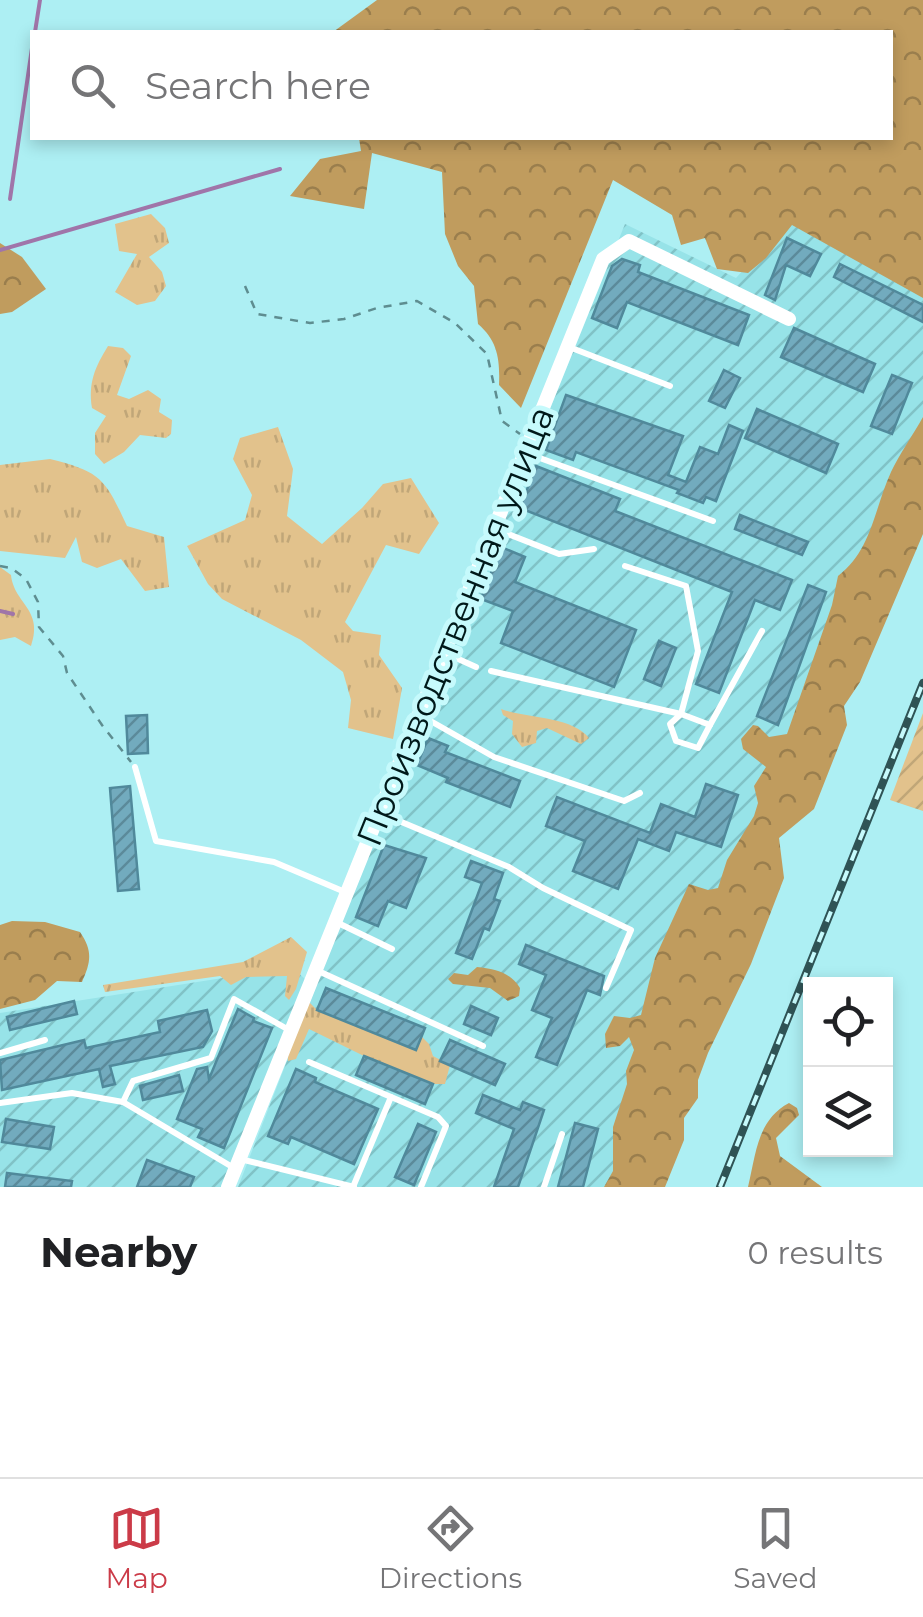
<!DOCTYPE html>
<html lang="en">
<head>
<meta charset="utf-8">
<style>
	:root { --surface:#fff; --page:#f2f2f2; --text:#202124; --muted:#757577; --line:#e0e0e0; --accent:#cb3b48 }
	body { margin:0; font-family:Montserrat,sans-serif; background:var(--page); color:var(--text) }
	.controls { position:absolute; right:30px; bottom:30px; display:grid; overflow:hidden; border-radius:0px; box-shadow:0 5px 15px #0003 }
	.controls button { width:90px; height:90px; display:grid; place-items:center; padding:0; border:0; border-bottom:2px solid var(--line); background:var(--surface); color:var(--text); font:50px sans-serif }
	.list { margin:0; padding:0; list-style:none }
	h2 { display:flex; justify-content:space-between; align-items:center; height:130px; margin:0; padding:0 40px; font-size:42px }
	h2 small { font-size:32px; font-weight:400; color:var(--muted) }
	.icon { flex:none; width:55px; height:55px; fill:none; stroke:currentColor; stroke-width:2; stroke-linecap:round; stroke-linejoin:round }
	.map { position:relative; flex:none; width:923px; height:1187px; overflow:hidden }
	.search { position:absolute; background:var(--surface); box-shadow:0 5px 15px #0003; left:30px; right:30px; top:30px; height:110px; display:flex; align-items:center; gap:25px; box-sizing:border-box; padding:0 35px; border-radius:0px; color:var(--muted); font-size:38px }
	.sheet { height:290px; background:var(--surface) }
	nav { display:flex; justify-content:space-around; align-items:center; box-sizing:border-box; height:140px; border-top:2px solid var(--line); background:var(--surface); font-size:28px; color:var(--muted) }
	nav a { display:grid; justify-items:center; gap:5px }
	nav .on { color:var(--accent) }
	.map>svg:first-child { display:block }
</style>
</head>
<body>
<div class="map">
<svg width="923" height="1187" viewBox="0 0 923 1187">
	<defs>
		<pattern id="industrial-furrows" width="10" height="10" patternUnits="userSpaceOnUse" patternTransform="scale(2.5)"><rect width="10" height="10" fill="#97e3e8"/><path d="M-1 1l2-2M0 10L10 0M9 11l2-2" fill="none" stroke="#80c2c6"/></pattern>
		<pattern id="grass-tufts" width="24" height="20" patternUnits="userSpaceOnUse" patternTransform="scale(2.5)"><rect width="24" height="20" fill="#e2c28c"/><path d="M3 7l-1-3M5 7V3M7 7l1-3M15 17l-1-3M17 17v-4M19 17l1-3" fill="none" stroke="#c0a678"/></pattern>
		<pattern id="forest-crowns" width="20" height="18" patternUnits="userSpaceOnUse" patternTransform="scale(2.5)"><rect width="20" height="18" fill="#c09c5e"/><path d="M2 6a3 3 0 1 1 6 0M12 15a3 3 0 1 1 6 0" fill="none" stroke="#9a7e4d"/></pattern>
		<pattern id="garden-furrows" width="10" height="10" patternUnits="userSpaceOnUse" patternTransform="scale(2.5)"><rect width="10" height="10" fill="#e2c28c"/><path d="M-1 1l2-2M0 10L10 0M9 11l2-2" fill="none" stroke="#c0a678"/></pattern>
		<pattern id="building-hatch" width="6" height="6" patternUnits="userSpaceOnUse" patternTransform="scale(2.5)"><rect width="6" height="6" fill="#72abbe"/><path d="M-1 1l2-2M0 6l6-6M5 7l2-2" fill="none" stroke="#5b8a9a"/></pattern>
	</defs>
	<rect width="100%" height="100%" fill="#adeff3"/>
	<g fill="url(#industrial-furrows)">
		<path d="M792 216 923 282V460L638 1187H238L318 981 625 224 736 278Z"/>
		<path d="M292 967 306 980 221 1187H0V1013Z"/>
	</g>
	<g fill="url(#grass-tufts)">
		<path d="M151 214 165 228 169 243 149 257 162 272 166 286 155 301 137 305 115 292 137 254 119 251 115 224Z"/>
		<path d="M108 346 123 348 131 356 117 395 129 399 148 390 161 399 159 412 172 420 171 434 166 438 140 435 124 452 104 464 95 454V433L106 416 92 408C88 383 95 367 108 346Z"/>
		<path d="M278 427 293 469 287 516 322 544 362 508 383 484 411 478 439 523 419 554 386 545 345 622 353 631 381 635 379 655 402 688 393 739 348 728 351 700 343 672 301 640 222 599 208 584 187 546 245 520 252 495 233 459 240 438Z"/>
		<path d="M50 459C102 472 105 479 127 526L164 537 169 587 145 591 121 559 97 568 82 562 76 537 65 558 0 551V465Z"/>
		<path d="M0 567 11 575C14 604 44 609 31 646L15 637 0 640Z"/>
		<path d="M501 709C526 718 572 716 589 738L581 744 547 728 537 731 536 743 522 747 512 734 513 721 503 715Z"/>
		<path d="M291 937 307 952 296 989 289 1000 285 996 287 976 246 977 231 985 220 976 105 992 103 985 243 962Z"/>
		<path d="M309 1002 317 1010 415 1049 421 1036 429 1044 433 1056 450 1065 445 1084H433L364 1056 309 1029 296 1059 288 1061 287 1051Z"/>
	</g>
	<g fill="url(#forest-crowns)">
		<path d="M377 0H923V298L792 225 766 258 748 273 717 269 705 238 681 245 672 215 613 180 521 408 499 385C500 360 498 341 478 324L474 286 458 266 445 234 442 172 372 153 364 209 290 196 320 159 361 151 359 138H890V32H333Z"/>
		<path d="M0 243 22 257 46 289 12 312 0 314Z"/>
		<path d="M923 417V534L860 682 844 706 847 725 814 809 779 838 784 878 751 964 708 1053 698 1080V1098L684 1118V1140L665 1187H604L613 1171V1127L627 1084 626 1071 634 1050 629 1037 620 1046 606 1048 605 1034 614 1016 630 1018 641 1015 655 958 689 884 708 890 718 888 727 860 754 816 758 803 754 786 766 767 743 749 741 739 753 725 758 726 769 737 787 734 832 605 838 576C872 550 874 509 891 472 900 453 913 435 923 417Z"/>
		<path d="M12 921 45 922 80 932C93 951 91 962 82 982L57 981 35 1000 0 1009V925Z"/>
		<path d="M477 967C495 969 510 972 520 988L519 996 508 1001 490 988 453 984 448 979 454 973 468 975Z"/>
		<path d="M789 1103 797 1108 799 1115 776 1138 780 1156 822 1187H748C756 1154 757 1120 789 1103Z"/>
	</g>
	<path fill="url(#garden-furrows)" d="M923 713V811L890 800Z"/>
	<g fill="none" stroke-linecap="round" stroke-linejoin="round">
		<g stroke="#a075a9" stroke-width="4">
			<path d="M35 32 40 0"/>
			<path d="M10 199 32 48"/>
			<path d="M0 250 280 169"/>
			<path d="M0 611 13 614"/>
		</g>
	</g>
	<g fill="url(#building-hatch)" stroke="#50899b" stroke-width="2.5">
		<path d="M787 238 821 254 810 276 786 265 775 300 765 295Z"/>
		<path d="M622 259 640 265 638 272 749 315 738 345 627 302 617 328 592 318 612 266Z"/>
		<path d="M840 264 923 305V322L834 277Z"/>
		<path d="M794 328 875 364 863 392 781 357Z"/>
		<path d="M724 370 740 378 725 408 709 401Z"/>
		<path d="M892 375 912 383 892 434 871 426Z"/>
		<path d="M566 395 683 436 668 475 686 482 700 447 718 454 729 425 743 431 716 501 706 497 703 503 677 493 679 490 576 452 573 460 546 450Z"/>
		<path d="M757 409 838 444 826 473 745 438Z"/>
		<path d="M536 466 620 499 615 511 792 580 780 610 755 600 719 693 696 684 732 592 520 508Z"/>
		<path d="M740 515 808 542 802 555 735 529Z"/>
		<path d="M501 547 525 557 515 582 636 630 614 687 501 643 513 611 481 599Z"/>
		<path d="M808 585 826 592 778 725 757 716Z"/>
		<path d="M659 641 676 648 661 686 644 679Z"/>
		<path d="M147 715 148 753 128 754 126 716Z"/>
		<path d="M428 738 448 746 445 752 520 781 510 807 446 782 448 778 417 765Z"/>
		<path d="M706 784 738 795 721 847 676 832 669 851 638 839 618 889 573 871 585 841 546 826 557 797 650 833 661 804 695 817Z"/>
		<path d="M130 786 139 889 118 891 110 788Z"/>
		<path d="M384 845 426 858 406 908 388 901 378 926 356 917Z"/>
		<path d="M471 861 503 873 494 899 500 901 489 930 484 928 472 959 456 953 482 883 465 877Z"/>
		<path d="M526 945 604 976 600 995 587 990 557 1065 536 1057 552 1018 532 1010 546 975 519 964Z"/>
		<path d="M326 988 425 1028 416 1050 317 1010Z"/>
		<path d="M74 1001 77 1014 10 1030 7 1017Z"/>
		<path d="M471 1006 498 1018 491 1035 464 1024Z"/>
		<path d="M238 1009 254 1018 253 1021 272 1028 224 1148 198 1137 202 1129 177 1119 197 1069 207 1067 209 1079Z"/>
		<path d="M207 1010 212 1031 203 1047 110 1066 115 1084 103 1087 99 1069 2 1090 0 1060 84 1040 86 1048 160 1032 158 1021Z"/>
		<path d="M450 1040 505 1064 495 1085 440 1061Z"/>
		<path d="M364 1056 433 1084 425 1104 356 1075Z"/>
		<path d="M296 1069 316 1078 315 1082 378 1109 354 1164 291 1137 288 1144 268 1136Z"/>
		<path d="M179 1075 183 1091 143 1100 140 1086Z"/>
		<path d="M483 1095 520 1110 523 1102 544 1110 518 1187H494L514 1129 476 1113Z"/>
		<path d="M6 1119 54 1127 50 1149 2 1142Z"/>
		<path d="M575 1123 598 1129 583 1187H558Z"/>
		<path d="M418 1124 436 1132 414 1185 395 1177Z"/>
		<path d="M147 1160 194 1177 190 1187H137Z"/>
		<path d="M7 1173 72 1181 71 1187H5Z"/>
	</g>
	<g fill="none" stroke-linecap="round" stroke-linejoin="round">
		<g stroke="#5e8d90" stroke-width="2.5" stroke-dasharray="8 8" stroke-linecap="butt">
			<path d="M245 286 257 314 310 323 344 319 377 308 417 301 455 323 487 354 502 421 520 434"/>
			<path d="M0 566 11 568 26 579 38 602 39 627 63 656 67 673 102 725 131 762"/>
		</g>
		<g stroke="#fff" stroke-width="6">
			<path d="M569 347 670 386"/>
			<path d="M526 453 713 521"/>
			<path d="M495 529 559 554 594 549"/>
			<path d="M625 566 686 586 698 651 681 714 670 724 676 741 698 748 710 725"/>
			<path d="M445 653 476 667"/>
			<path d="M491 671 681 714 710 725 762 631"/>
			<path d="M420 715 494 757 624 801 640 793"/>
			<path d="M135 767 156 841 274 862 345 892"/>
			<path d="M380 813 509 867 543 888 631 930 606 988"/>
			<path d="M336 922 392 949"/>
			<path d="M316 970 483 1046"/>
			<path d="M0 1053 45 1040"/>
			<path d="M309 1062 438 1117 446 1126 421 1187"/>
			<path d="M123 1102 133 1081 211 1058 234 999 289 1030"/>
			<path d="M0 1103 72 1093 123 1102 234 1168"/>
			<path d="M240 1159 354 1187"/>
			<path d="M353 1187 391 1097"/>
			<path d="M544 1187 562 1134"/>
		</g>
		<path stroke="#fff" stroke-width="14" d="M228 1187 603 259 629 241 789 319"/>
		<g stroke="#2f5355" stroke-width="8">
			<path id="rail" d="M720 1187 923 683"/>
		</g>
		<use href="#rail" stroke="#c6fafc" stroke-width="4" stroke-dasharray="11" stroke-linecap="butt"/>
	</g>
	<g text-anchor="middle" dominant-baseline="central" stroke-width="10" stroke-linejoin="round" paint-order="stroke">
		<g font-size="35" fill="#00191a" stroke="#c6fafc">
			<text transform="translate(455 626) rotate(-68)">Производственная улица</text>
		</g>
	</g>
</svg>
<div class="controls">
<button><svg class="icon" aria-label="locate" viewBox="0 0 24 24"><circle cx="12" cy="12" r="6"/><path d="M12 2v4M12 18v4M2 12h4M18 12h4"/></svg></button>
<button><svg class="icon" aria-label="layers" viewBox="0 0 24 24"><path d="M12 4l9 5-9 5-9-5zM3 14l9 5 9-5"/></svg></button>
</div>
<div class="search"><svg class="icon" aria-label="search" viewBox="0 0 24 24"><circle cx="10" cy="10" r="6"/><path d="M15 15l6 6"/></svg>Search here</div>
</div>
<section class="sheet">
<h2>Nearby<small>0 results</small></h2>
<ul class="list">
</ul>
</section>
<nav>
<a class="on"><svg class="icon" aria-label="map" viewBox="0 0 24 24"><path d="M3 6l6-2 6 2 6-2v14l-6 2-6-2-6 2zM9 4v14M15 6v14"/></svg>Map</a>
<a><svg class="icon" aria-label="directions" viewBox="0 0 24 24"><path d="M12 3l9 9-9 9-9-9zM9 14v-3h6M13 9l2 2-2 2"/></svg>Directions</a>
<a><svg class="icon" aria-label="saved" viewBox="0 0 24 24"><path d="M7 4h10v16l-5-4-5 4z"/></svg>Saved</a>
</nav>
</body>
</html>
